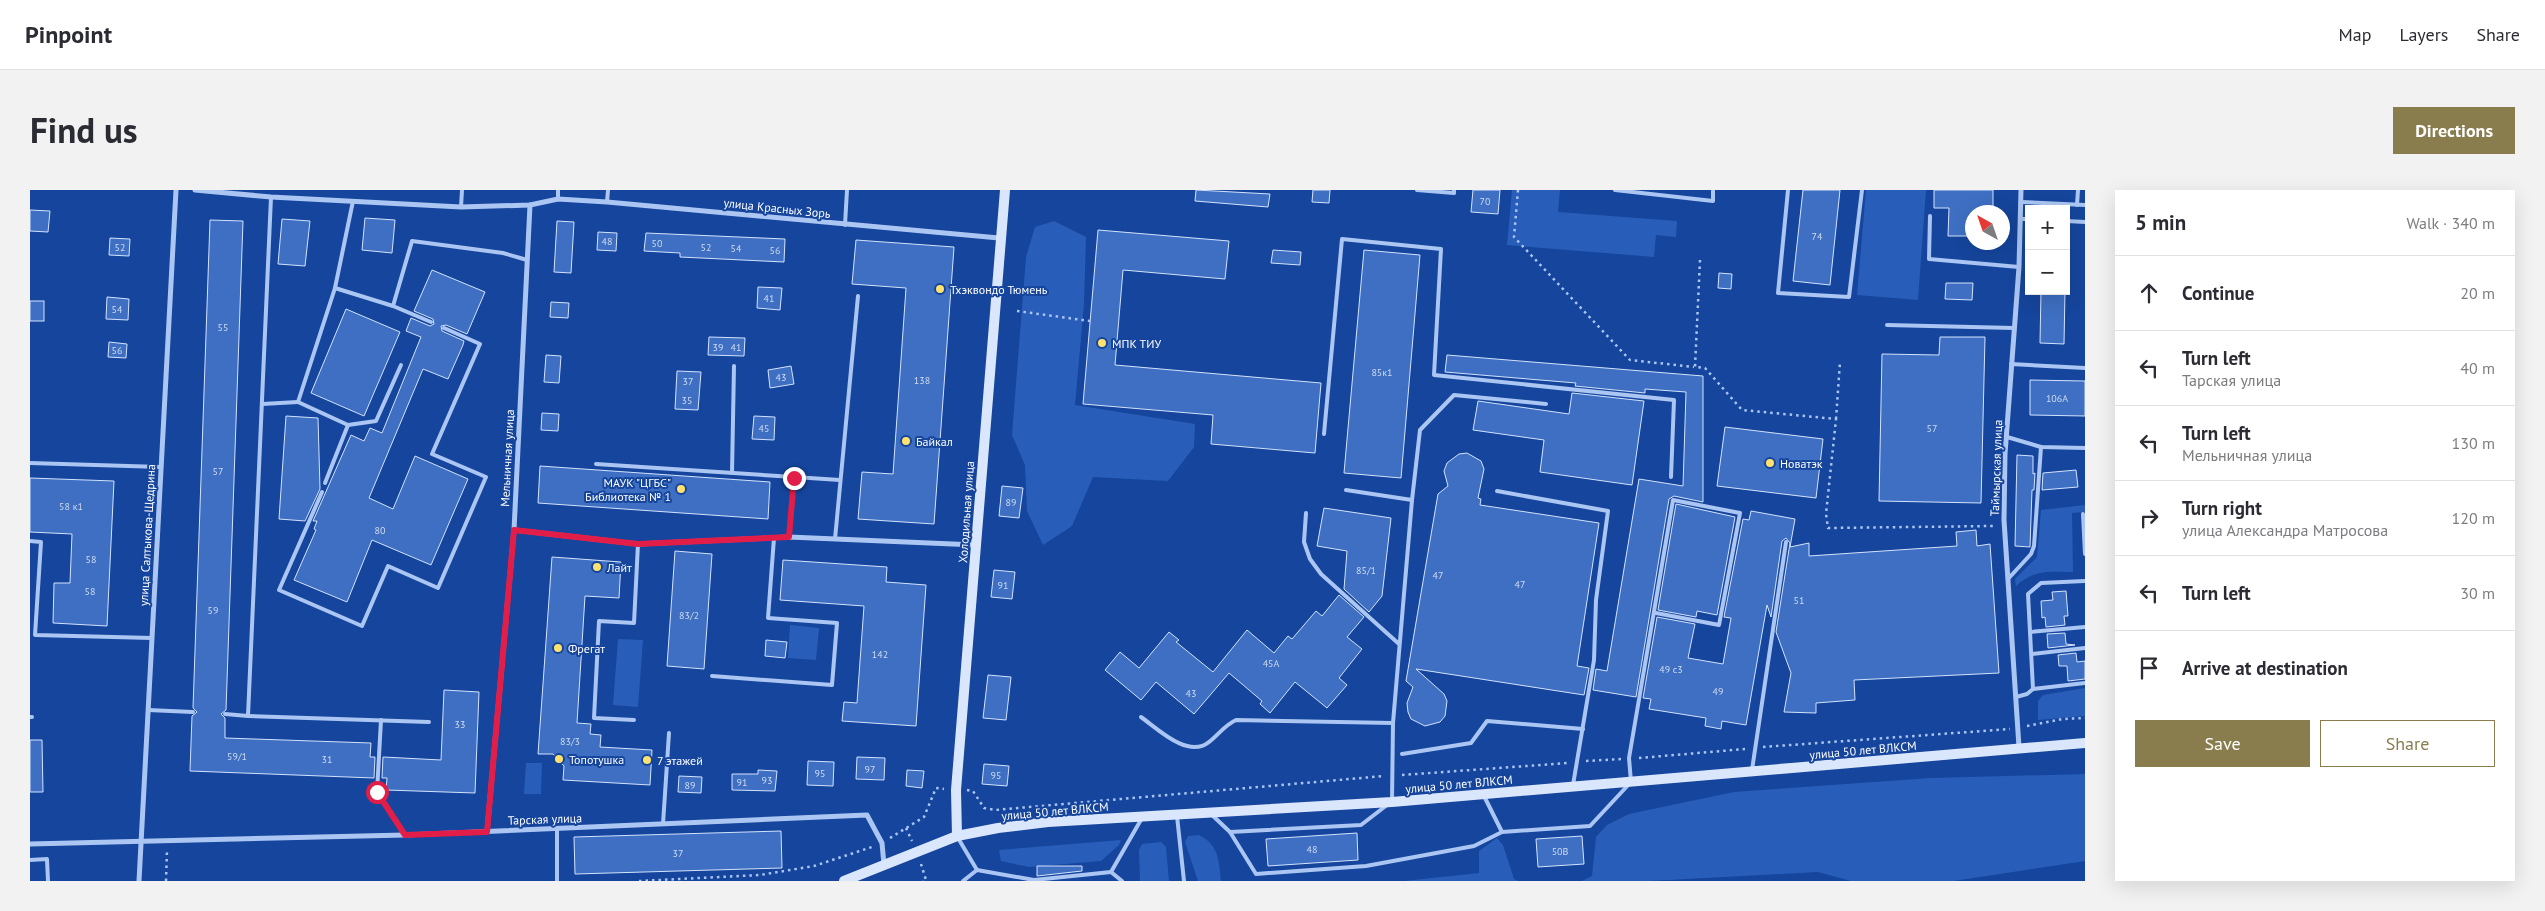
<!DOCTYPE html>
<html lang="en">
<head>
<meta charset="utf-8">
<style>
	:root { --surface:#fff; --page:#f2f2f3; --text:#2b2b33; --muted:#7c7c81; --line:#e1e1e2; --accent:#8a7d4d }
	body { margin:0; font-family:"PT Sans",sans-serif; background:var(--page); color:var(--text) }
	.controls { position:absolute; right:15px; top:15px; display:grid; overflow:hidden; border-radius:0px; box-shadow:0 5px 20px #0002 }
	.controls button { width:45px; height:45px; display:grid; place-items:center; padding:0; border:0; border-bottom:1px solid var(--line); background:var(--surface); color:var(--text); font:25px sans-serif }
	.compass { position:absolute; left:1935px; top:15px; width:45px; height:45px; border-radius:50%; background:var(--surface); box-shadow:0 5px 20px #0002; rotate:320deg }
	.stop { position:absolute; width:15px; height:15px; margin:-11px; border:4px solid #e11d48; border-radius:50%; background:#fff }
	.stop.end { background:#e11d48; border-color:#fff; box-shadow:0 1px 5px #0008 }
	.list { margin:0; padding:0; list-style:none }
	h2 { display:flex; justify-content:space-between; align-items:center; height:65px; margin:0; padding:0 20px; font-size:21px }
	h2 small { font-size:16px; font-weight:400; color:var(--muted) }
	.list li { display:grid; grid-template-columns:32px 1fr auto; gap:15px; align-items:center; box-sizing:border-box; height:75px; padding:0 20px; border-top:1px solid var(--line) }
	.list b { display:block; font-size:19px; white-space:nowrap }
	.list p { margin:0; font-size:16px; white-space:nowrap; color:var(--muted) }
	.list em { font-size:16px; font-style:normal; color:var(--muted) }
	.actions { display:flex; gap:10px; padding:15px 20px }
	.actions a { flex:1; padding:11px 0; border:1px solid var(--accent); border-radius:0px; text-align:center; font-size:18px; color:var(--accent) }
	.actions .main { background:var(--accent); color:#fff }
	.icon { flex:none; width:28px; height:28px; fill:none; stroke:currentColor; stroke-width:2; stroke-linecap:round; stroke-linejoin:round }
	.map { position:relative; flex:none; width:2055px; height:691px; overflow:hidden; border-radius:0px }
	header { display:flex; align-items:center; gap:30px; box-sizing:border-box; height:70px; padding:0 25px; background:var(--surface); border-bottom:1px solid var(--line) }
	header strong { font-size:24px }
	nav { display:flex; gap:28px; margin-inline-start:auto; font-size:18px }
	.intro { display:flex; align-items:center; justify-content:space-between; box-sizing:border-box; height:120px; padding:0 30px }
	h1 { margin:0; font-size:35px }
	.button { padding:12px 22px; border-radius:0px; background:var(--accent); color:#fff; font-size:18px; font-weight:700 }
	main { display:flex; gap:30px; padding:0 30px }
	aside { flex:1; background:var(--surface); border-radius:0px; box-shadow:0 5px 20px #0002 }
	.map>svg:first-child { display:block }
</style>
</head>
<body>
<header>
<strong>Pinpoint</strong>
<nav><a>Map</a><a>Layers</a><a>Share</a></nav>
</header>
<div class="intro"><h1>Find us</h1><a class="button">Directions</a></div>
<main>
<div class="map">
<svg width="2055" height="691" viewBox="0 0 2055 691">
	<rect width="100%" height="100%" fill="#15459c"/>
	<g fill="#285eb9">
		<path d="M1482 0H1530L1528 22 1647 31 1646 47 1626 45 1624 67 1477 55Z"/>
		<path d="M1836 0H1896L1888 110 1827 105Z"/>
		<path d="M1024 31 1056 47 1054 114 1045 215 1165 234 1164 257 1138 291 1063 287 1042 336 1013 355 997 321 995 275 982 245 996 67 1005 37Z"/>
		<path d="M2055 315V322L2042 323 2043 382C2019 382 2005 379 1986 396L1985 389 2007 367 2011 320Z"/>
		<path d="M760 435 789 438 786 470 758 468Z"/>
		<path d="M588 449 613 450 608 517 583 515Z"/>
		<path d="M2055 498V526L2008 530V511L2013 505Z"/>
		<path d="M496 573H512L511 604H494Z"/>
		<path d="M2055 584V671L1924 691H1821L1788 682 1619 691H1552L1562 686 1566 647 1577 635 1599 624 1704 602 1901 588Z"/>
		<path d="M1169 645C1189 655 1189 671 1191 691H1168L1155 652 1158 646Z"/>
		<path d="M1467 648 1473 655 1484 689 1488 691H1374L1449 683V661Z"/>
		<path d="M1091 650 1089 655 1071 671 999 677 971 671 969 660Z"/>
		<path d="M1131 652 1136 657 1139 691H1110L1109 660 1112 654Z"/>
	</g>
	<g fill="#3e6fc2" stroke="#d3e3fd">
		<path d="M1166 0 1240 4 1238 17 1165 11Z"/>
		<path d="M1283 0H1300L1299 13 1282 12Z"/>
		<path d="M1443 0H1470L1468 24 1441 22Z"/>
		<path d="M1773 0H1810L1800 95 1763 91Z"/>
		<path d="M1904 0H1963V22H1942V46H1918L1919 18H1904Z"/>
		<path d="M0 20 20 21 18 42 0 41Z"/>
		<path d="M335 28 365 30 362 63 332 60Z"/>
		<path d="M252 29 280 31 275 76 248 74Z"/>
		<path d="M180 30 213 31 196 520 191 524 195 528V548L341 553 340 567H345L344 588 160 581 162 526 167 522 163 518Z"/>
		<path d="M527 31 544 32 541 83 524 82Z"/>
		<path d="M1068 40 1199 51 1195 89 1093 80 1085 175 1291 193 1285 263 1181 254 1183 225 1053 214Z"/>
		<path d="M568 42 587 43 586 61 567 60Z"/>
		<path d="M616 43 755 49 754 72 650 67V63L614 61Z"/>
		<path d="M80 48 100 49 99 66 79 65Z"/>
		<path d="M826 50 924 57 904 334 828 329 832 282 863 284 876 98 822 94Z"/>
		<path d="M1243 60 1271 62 1270 75 1241 73Z"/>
		<path d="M1334 60 1390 65 1371 288 1314 283Z"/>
		<path d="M402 80 455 102 437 144 416 135 411 136 412 141 434 151 433 155 418 189 393 179 339 308 363 319 385 266 438 289 401 375 342 350 317 412 264 390 286 340 284 339 287 331H283L321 245 334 251 340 238 352 243 391 147 376 141 381 128 400 136 404 134 403 129 384 121Z"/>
		<path d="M1689 83 1702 84 1701 99 1688 98Z"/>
		<path d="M1916 93H1943L1942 110 1915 109Z"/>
		<path d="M728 97 752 98 750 120 727 118Z"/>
		<path d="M2011 101H2035L2034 154 2010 153Z"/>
		<path d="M77 107 99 109 98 130 76 129Z"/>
		<rect x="0" y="111" width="14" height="20"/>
		<path d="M521 112 539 113 538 128 520 127Z"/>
		<path d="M316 119 370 142 334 226 281 203Z"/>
		<path d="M679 147 715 148 714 166 678 165Z"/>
		<path d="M1910 147H1955L1951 313 1849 311 1852 164 1909 165Z"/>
		<path d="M79 152 97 154 96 168 78 167Z"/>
		<path d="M516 165 531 166 529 193 514 192Z"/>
		<path d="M1417 165 1673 186V312L1644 306 1639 309 1606 507 1563 500 1566 479 1577 481 1609 289 1653 296 1656 202 1615 199V203L1545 196 1546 193 1415 182Z"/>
		<path d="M761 176 764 194 740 198 738 180Z"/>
		<path d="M647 181 671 182 668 220 645 219Z"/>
		<path d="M2000 190 2055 191V226L2000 225Z"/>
		<path d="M1542 203 1614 211 1602 295 1510 282 1514 250 1443 240 1448 211 1539 224Z"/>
		<path d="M512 223 529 224 528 241 511 240Z"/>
		<path d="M256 226 288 228 290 299 275 331 249 329Z"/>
		<path d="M724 226 745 227 744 250 722 249Z"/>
		<path d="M1695 237 1793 249 1786 308 1687 296Z"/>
		<path d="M1437 263 1451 271 1454 279 1448 308 1451 309 1450 315 1569 333 1547 476 1559 478 1554 505 1386 479 1414 504 1417 511 1415 526 1410 532 1395 536 1381 529 1378 522 1377 513 1383 497 1376 491 1408 304 1418 296 1414 281 1417 273 1429 264Z"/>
		<path d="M1987 265 2003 266V284L2005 283 2004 300H2002L2000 357 1985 356Z"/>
		<path d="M510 276 740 292 738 329 508 313Z"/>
		<path d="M2046 280 2048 297 2012 300 2013 283Z"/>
		<path d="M0 288 84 291 77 436 23 433 24 393H40L42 344 0 342Z"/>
		<path d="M972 296 993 298 989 328 969 326Z"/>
		<path d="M1646 314 1705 327 1687 425 1667 421 1666 427 1628 420Z"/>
		<path d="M1294 318 1361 328 1352 406 1339 422 1314 399 1317 361 1287 356Z"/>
		<path d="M1721 321 1765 329 1760 357 1779 353V366L1927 356 1926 342 1946 340 1947 356 1960 354 1969 483 1824 490 1825 510 1786 513V523L1754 522 1761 483 1746 442 1760 353 1756 348 1752 351 1741 427 1737 415 1716 535 1692 531 1691 539 1675 536 1676 528 1619 519 1621 509 1613 508 1627 427 1665 434 1658 468 1693 474 1701 428 1694 427 1713 329 1719 330Z"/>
		<path d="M645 361 682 364 674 479 637 476Z"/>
		<path d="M522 367 591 372 589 408 555 406 547 533 561 534 560 544 571 545 570 557 622 560 620 595 533 590 534 576 523 564H508Z"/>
		<path d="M753 370 857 377 856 392 896 395 886 536 812 531 814 512 827 513 834 416 750 410Z"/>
		<path d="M964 380 985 382 982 409 961 407Z"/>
		<path d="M2036 401 2038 426H2034L2035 435 2016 437 2015 427 2012 428 2011 411 2023 410 2022 402Z"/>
		<path d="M1309 405 1334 427 1317 447 1332 459 1309 488 1317 495 1297 518 1265 492 1240 523 1230 514 1232 511 1199 483 1164 524 1126 492 1111 510 1075 480 1090 462 1109 478 1139 442 1149 450 1146 452 1183 482 1217 440 1244 463 1258 446 1262 449 1286 421 1292 426Z"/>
		<path d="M2035 443 2036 454 2045 455 2018 458 2017 444Z"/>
		<path d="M736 450 757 452 755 468 735 466Z"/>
		<path d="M2046 463 2047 472 2055 471V489L2038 491 2037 476H2029L2028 465Z"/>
		<path d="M958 485 981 487 976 530 953 528Z"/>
		<path d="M414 500 449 502 445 603 356 600 357 588H352L353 567 411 570Z"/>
		<path d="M0 550H12L13 602H0Z"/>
		<path d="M827 567 855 568 854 590 826 589Z"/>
		<path d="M778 571 804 572 803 596 777 595Z"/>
		<path d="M954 574 979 576 977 596 952 594Z"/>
		<path d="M728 580 747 581 745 601 702 600V584H728Z"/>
		<path d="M877 580 894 581 892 598 876 596Z"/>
		<path d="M649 586 672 587 671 603 648 602Z"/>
		<path d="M751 641 752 678 545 684 544 647Z"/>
		<path d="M1327 643 1328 670 1238 676 1236 649Z"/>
		<path d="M1552 646 1554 674 1508 677 1506 649Z"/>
		<path d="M1007 676H1052V681L1007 686Z"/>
	</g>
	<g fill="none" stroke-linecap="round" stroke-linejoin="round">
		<g stroke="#abc6f3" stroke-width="2.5" stroke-dasharray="2.5 4" stroke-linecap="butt">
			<path d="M1488 0 1484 47 1600 170 1664 177"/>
			<path d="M1670 70 1665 177 1675 178 1712 220 1806 229 1796 324 1798 338 1963 336"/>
			<path d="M987 121 1060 131"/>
			<path d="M1806 229 1810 172"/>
			<path d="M1997 536 2033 529 2055 528"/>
			<path d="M1733 557 1980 539"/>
			<path d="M1609 568 1715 559"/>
			<path d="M1556 571 1591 569"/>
			<path d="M1372 585 1538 573"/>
			<path d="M937 600 943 601 954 618 965 620 1354 586"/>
			<path d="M876 638 882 651"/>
			<path d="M860 648 894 627 906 598 914 599"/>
			<path d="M891 674 896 690 893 691"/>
			<path d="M136 691 137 660"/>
			<path d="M609 691 730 685 784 676 842 657"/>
		</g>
		<g stroke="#abc6f3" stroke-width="4">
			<path d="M1387 0 1424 3V0"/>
			<path d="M1585 0 1683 11V0"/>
			<path d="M1758 0 1748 103 1819 107 1832 0"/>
			<path d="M528 9V0"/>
			<path d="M323 11 305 98 363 116 382 51 473 63 497 70"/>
			<path d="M577 12 578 0"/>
			<path d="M1991 12 2055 15"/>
			<path d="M2047 15 2048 0"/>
			<path d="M431 17 432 0"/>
			<path d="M1900 26 1899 69 1989 77"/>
			<path d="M1990 29H1999"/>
			<path d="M2036 31 2055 32"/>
			<path d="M815 35 817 0"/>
			<path d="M363 116 401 132"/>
			<path d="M1857 135 1984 138"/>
			<path d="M1981 174 2055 178"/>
			<path d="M232 214 268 212"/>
			<path d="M318 235 346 231 371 175"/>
			<path d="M1294 244 1312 49 1411 59 1404 185 1644 210 1641 287"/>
			<path d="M1977 247 2011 257 2055 258"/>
			<path d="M0 273 131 277"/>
			<path d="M566 274 764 287 759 347"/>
			<path d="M702 283 704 176"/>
			<path d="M764 287 810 290"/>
			<path d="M295 293 318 235 268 212 305 98"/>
			<path d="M1316 300 1382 310 1363 533 1362 611"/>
			<path d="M1467 301 1578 321 1566 410 1564 470 1543 595"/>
			<path d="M292 302 249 400 332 436 358 376 408 398 456 287 402 264 450 154 414 138"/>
			<path d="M1382 310 1390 240 1424 205 1516 214"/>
			<path d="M1276 323 1274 352 1280 369 1291 384 1369 454"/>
			<path d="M2053 324 2055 364"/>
			<path d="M805 349 828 106"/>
			<path d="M0 351 11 352 5 445 122 448"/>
			<path d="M1978 389 2001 364 2004 356 2011 257"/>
			<path d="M2000 442 2055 437"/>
			<path d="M2002 464 2055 458"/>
			<path d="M682 486 802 495 807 433 738 428 744 348"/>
			<path d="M2003 499 1998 404 2011 393 2055 391"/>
			<path d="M1986 507 1997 504 2003 499 2055 493"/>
			<path d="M118 520 163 522"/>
			<path d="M195 524 218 526 241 7"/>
			<path d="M218 526 399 532"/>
			<path d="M0 527H2"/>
			<path d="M1111 527C1128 539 1158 569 1179 552 1189 544 1195 535 1206 530L1363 533"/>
			<path d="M351 530 347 602 375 645"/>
			<path d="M604 530 564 528 569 431 604 433 608 354"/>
			<path d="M1372 564 1441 553 1457 531 1553 539"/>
			<path d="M1722 580 1756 352"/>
			<path d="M1454 606 1472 642"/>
			<path d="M1182 625 1200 642 1226 684 1336 676 1444 656 1472 642 1560 636 1601 592 1599 568 1643 310 1710 323 1689 435 1626 423"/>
			<path d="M1147 626 1154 691"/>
			<path d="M633 634 639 543"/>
			<path d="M1200 642 1331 635 1357 615"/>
			<path d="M928 648 947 680 1004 690 1081 682 1112 628"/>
			<path d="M0 670 17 669 18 691"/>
			<path d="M1081 682 1092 691"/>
			<path d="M527 691V639"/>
			<path d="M933 691 947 680"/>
		</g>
		<g stroke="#abc6f3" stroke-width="5">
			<path d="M165 0 241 7 431 17 500 15 528 9 577 12 969 48"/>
			<path d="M484 340 608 354 759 347 946 355"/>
			<path d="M1989 557 1974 330 1975 264 1989 77 1991 0"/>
			<path d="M457 642 484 340 500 15"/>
			<path d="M0 654 375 645 837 625 852 653 854 675"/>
			<path d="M109 691 146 0"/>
		</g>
		<g stroke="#dae6fc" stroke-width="10">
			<path d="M927 646 926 600 975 0"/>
			<path d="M814 691 927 646 968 638 1018 632 1362 612 2055 553"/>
		</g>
	</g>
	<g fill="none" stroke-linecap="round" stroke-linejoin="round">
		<path stroke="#e11d48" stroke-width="6" d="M347 602 375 645 457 642 484 340 608 354 759 347 764 288"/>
	</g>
	<g fill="#ffe16d" stroke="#15459c" stroke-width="2">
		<circle cx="910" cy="99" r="5"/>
		<circle cx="1072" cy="153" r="5"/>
		<circle cx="876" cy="251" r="5"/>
		<circle cx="1740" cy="273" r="5"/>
		<circle cx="651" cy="299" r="5"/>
		<circle cx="567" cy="377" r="5"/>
		<circle cx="528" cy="458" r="5"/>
		<circle cx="529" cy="569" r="5"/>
		<circle cx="617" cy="570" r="5"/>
	</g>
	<g text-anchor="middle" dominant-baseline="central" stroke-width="4" stroke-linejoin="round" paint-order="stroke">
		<g font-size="10" fill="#cfdbf0">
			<text x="1455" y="11">70</text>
			<text x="1787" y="46">74</text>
			<text x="577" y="51">48</text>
			<text x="627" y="53">50</text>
			<text x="90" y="57">52</text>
			<text x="676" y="57">52</text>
			<text x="706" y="58">54</text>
			<text x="745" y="60">56</text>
			<text x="739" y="108">41</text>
			<text x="87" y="119">54</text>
			<text x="193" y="137">55</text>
			<text x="688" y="157">39</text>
			<text x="706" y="157">41</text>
			<text x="87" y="160">56</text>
			<text x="1352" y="182">85к1</text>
			<text x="751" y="187">43</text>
			<text x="892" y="190">138</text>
			<text x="658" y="191">37</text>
			<text x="2027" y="208">106А</text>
			<text x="657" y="210">35</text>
			<text x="734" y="238">45</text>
			<text x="1902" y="238">57</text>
			<text x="188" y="281">57</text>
			<text x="981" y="312">89</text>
			<text x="41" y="316">58 к1</text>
			<text x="350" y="340">80</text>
			<text x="61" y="369">58</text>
			<text x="1336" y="380">85/1</text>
			<text x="1408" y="385">47</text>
			<text x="1490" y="394">47</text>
			<text x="973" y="395">91</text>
			<text x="60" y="401">58</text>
			<text x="1769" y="410">51</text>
			<text x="183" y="420">59</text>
			<text x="659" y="425">83/2</text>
			<text x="850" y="464">142</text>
			<text x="1241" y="473">45А</text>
			<text x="1641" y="479">49 с3</text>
			<text x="1688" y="501">49</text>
			<text x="1161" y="503">43</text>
			<text x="430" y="534">33</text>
			<text x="540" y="551">83/3</text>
			<text x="207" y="566">59/1</text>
			<text x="297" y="569">31</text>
			<text x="840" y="579">97</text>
			<text x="790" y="583">95</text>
			<text x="966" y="585">95</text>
			<text x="737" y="590">93</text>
			<text x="712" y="592">91</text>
			<text x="660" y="595">89</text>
			<text x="1282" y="659">48</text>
			<text x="1530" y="661">50В</text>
			<text x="648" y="663">37</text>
		</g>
		<g font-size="12" fill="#fff" stroke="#15459c">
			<text transform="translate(747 18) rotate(6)">улица Красных Зорь</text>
			<text transform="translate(477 268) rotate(-87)">Мельничная улица</text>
			<text transform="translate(1966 278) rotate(-88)">Таймырская улица</text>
			<text transform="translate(936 322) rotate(-86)">Холодильная улица</text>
			<text transform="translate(117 345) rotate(-87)">улица Салтыкова-Щедрина</text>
			<text transform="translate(1833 560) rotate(-5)">улица 50 лет ВЛКСМ</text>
			<text transform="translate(1429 594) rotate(-5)">улица 50 лет ВЛКСМ</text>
			<text transform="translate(1025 621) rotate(-5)">улица 50 лет ВЛКСМ</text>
			<text transform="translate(515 629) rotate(-2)">Тарская улица</text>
		</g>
		<g font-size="12" fill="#fff" stroke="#15459c" text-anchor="start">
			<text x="920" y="99">Тхэквондо Тюмень</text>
			<text x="1082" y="153">МПК ТИУ</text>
			<text x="886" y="251">Байкал</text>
			<text x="1750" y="273">Новатэк</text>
			<text x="641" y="292" text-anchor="end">МАУК "ЦГБС"<tspan x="641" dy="14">Библиотека № 1</tspan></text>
			<text x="577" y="377">Лайт</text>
			<text x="538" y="458">Фрегат</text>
			<text x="539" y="569">Топотушка</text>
			<text x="627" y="570">7 этажей</text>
		</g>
	</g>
</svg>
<div class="controls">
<button>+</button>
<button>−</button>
</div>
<svg class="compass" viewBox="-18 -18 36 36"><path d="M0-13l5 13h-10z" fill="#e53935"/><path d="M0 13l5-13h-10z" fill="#7c7c81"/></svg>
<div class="stop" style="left:347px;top:602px"></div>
<div class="stop end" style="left:764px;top:288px"></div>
</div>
<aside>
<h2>5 min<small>Walk · 340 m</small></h2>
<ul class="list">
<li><svg class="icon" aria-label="ahead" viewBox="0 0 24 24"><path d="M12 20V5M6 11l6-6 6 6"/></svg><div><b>Continue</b></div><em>20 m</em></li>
<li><svg class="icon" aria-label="left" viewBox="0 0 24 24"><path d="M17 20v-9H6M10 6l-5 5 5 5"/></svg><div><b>Turn left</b><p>Тарская улица</p></div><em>40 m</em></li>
<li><svg class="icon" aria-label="left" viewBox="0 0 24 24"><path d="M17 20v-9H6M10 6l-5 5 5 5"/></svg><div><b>Turn left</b><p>Мельничная улица</p></div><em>130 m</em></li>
<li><svg class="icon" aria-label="right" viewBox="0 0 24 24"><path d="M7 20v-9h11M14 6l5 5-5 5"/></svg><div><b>Turn right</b><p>улица Александра Матросова</p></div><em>120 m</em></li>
<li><svg class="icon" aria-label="left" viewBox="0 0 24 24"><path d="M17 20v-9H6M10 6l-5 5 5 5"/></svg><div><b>Turn left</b></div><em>30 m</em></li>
<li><svg class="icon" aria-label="arrive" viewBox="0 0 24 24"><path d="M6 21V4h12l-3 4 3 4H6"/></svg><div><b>Arrive at destination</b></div></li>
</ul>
<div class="actions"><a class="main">Save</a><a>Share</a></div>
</aside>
</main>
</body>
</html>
